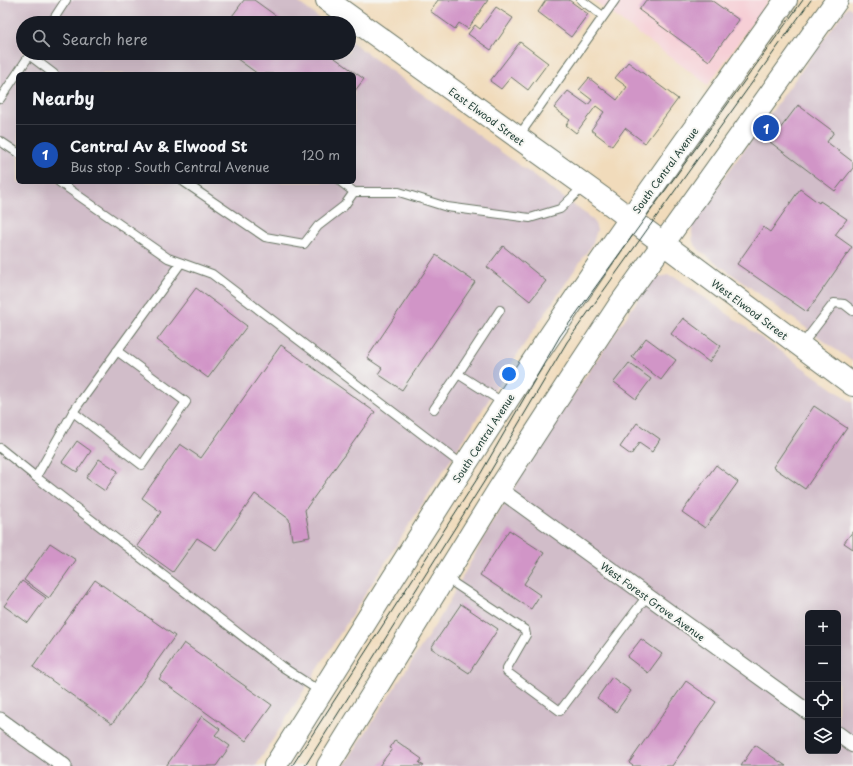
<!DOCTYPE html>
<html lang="en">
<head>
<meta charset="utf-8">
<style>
	:root { --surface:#171b24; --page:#242831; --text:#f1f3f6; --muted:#9ea1a6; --line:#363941; --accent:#c8321e }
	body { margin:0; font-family:"Playpen Sans",sans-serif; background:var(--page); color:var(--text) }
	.controls { position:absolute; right:12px; bottom:12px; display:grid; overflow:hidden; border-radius:6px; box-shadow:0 4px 16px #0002 }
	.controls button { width:36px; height:36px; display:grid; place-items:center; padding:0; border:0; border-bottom:1px solid var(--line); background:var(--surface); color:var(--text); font:20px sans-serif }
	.you { position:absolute; left:509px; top:374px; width:14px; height:14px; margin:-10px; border:3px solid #fff; border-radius:50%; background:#1a73e8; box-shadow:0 0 0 6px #1a73e833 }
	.badge { display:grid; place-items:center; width:26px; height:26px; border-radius:50%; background:var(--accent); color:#fff; font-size:13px; font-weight:700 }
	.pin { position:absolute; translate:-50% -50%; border:2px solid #fff; box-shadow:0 1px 4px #0006 }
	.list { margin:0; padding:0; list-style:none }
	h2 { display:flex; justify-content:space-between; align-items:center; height:52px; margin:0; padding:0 16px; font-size:17px }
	h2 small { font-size:13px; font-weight:400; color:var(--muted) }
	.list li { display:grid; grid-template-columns:26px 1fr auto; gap:12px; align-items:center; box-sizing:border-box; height:60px; padding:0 16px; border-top:1px solid var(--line) }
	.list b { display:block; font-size:15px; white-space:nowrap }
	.list p { margin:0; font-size:13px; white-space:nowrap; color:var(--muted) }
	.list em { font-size:13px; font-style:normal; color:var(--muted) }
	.icon { flex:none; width:22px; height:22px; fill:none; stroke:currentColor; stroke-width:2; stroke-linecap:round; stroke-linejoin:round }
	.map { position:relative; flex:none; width:853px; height:766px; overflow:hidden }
	.search { position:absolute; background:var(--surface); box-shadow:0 4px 16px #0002; left:16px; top:16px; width:340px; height:44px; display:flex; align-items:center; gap:10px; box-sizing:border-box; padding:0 14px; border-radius:22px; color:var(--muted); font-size:15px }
	.panel { position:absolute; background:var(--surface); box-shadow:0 4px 16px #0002; left:16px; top:72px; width:340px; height:112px; border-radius:6px }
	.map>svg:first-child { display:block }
</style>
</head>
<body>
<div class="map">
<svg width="853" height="766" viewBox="0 0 853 766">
	<rect width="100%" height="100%" fill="#f6f6f2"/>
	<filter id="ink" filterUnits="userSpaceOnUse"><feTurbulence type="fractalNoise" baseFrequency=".025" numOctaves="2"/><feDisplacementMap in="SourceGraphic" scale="8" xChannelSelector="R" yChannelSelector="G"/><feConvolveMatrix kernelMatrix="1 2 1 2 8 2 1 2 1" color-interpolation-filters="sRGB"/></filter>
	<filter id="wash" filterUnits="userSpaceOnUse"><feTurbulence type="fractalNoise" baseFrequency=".012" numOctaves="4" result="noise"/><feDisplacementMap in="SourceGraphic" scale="16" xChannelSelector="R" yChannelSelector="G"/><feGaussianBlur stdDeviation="0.9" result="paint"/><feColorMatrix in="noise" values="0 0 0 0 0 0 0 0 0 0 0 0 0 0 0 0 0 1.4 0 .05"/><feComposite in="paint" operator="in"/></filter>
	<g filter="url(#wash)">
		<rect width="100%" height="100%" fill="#f1dbbb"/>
		<path fill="#f6cfd6" d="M593 0H769L708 85Z"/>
		<g fill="#d1bdc9" fill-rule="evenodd">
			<path d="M0 0H295L326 23H23V53H349V40L583 212 594 221 597 230 593 243 519 352 256 766H0ZM18 74H354V182H18Z"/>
			<path d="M848 6 853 10V362L700 251 693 242 692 233V222Z"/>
			<path d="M668 275 677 278 853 403V766H344L441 616 486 534 553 424 646 288 656 278ZM808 613H838V751H808Z"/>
		</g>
		<g id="blocks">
			<g fill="#d195c7">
				<path d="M244 0H254L286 23H227Z"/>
				<path d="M438 0H488L468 29 459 23 455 29 430 11Z"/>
				<path d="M546 0H569L588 14 571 37 538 12Z"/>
				<path d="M646 0H711L739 20 709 61 639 10Z"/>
				<path d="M496 7 513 18 491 50 468 34 475 25 480 29Z"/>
				<path d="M520 42 548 63 528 90 511 77 501 89 490 81Z"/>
				<path d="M229 53H328L364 79 354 92V74H258Z"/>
				<path d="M628 62 678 99 645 143 625 128 612 146 591 130 604 112 596 106 576 133 566 125 570 120 554 108 568 91 588 105 592 100 579 90 589 78 617 100 627 87 615 78Z"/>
				<path d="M798 105 834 132 827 142 853 162V168L835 191 770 142Z"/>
				<path d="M800 189 819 203 820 201 847 219 835 235 852 247 807 312 737 264 763 227 770 232Z"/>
				<path d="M503 246 546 281 530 301 487 267Z"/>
				<path d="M436 255 475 282 402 390 378 374 382 368 367 358Z"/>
				<path d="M196 288 247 326 208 378 157 340Z"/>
				<path d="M683 318 721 346 709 362 671 334Z"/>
				<path d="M646 338 676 360 661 380 632 357Z"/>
				<path d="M281 345 375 412 305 510 310 537 292 540 289 519 255 494 216 550 197 538 173 572 137 546 161 512 142 498 180 444 201 458Z"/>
				<path d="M629 363 651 379 636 399 614 382Z"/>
				<path d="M814 406 847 428 805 489 773 467Z"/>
				<path d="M637 423 660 439 652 452 639 443 631 455 620 447Z"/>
				<path d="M77 441 91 451 77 472 62 462Z"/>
				<path d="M99 459 118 471 105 491 86 478Z"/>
				<path d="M716 465 738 482 705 528 682 512Z"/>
				<path d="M509 530 544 553 524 584 540 595 531 609 480 575Z"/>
				<path d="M853 531V549L844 543Z"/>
				<path d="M50 543 76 560 49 598 24 580Z"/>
				<path d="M95 580 175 636 112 724 33 667Z"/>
				<path d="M22 581 46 598 28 623 4 606Z"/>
				<path d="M461 604 498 629 469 673 431 648Z"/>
				<path d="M641 639 662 654 648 673 627 657Z"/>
				<path d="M184 643 272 705 246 741 159 679Z"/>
				<path d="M612 677 631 691 616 712 597 698Z"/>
				<path d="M686 681 716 702 672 766H633L629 763Z"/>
				<path d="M202 716 220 729 215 735 230 746 216 766H166Z"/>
				<path d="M395 740 422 759 419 763 424 766H379L392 749 390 748Z"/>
				<path d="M755 745 786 766H741Z"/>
			</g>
		</g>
	</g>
	<g filter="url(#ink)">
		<use href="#blocks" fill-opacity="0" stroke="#687463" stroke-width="1"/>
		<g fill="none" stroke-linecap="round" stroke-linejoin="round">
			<g stroke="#687463" stroke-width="10">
				<g id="lane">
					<path d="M581 0 603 16"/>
					<path d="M51 23 66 0"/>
					<path d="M29 55 54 74"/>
					<path d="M0 99 31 53"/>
					<path d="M518 137 615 0"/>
					<path d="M0 141 18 153"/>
					<path d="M59 182 168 258 212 274 464 466"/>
					<path d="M184 182 265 237 304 244 318 226 344 206 354 192 341 182"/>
					<path d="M354 192H399L447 207 530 218 560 209 584 186"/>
					<path d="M801 346 834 303 844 304 853 311"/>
					<path d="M458 374 500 310"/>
					<path d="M434 409 458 374 504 403"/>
					<path d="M73 412 142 465 186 402 117 351"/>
					<path d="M0 448 36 477 73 412 181 263"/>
					<path d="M36 477 281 666 321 692"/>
					<path d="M446 578 525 630 526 635 507 668V672L560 711 647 596"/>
				</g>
			</g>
			<g stroke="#687463" stroke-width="17">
				<g id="street">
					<path d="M499 489 808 712"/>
					<path d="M0 720 64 766"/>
					<path d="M838 734 853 745"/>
				</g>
			</g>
			<g stroke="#687463" stroke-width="24">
				<g id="secondary">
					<path d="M327 0 605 200 853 385"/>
					<path d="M275 766C370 616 462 465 562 318 634 210 711 106 786 0"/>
					<path d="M328 766 499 489 577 369 618 307 837 0"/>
				</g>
			</g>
			<use href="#lane" stroke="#fff" stroke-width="8"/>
			<use href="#street" stroke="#fff" stroke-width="15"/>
			<use href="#secondary" stroke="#fff" stroke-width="22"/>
			<g stroke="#1f3d34" stroke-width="1">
				<path d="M292 766 481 473 560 336 803 0"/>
				<path d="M305 766 487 477 567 342 811 0"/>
			</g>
		</g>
	</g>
	<g text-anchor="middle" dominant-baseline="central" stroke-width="4" stroke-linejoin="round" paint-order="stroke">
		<g font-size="10" fill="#1f3d34" stroke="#f6f6f2">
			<text transform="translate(487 116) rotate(36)">East Elwood Street</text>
			<text transform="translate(665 170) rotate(-54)">South Central Avenue</text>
			<text transform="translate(750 309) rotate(37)">West Elwood Street</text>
			<text transform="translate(483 438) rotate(-57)">South Central Avenue</text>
			<text transform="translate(653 601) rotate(36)">West Forest Grove Avenue</text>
		</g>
	</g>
</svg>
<div class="controls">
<button>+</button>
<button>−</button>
<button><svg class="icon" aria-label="locate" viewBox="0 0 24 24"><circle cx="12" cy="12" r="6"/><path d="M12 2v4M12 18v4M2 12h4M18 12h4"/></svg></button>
<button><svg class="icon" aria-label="layers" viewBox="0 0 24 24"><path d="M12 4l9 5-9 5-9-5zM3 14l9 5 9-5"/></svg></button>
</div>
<div class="you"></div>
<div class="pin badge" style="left:766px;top:128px;background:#1a4fb4">1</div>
<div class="search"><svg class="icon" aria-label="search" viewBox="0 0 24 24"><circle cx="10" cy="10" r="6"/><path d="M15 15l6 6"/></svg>Search here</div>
<section class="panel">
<h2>Nearby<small></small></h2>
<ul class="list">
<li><span class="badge" style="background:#1a4fb4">1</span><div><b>Central Av &amp; Elwood St</b><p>Bus stop · South Central Avenue</p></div><em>120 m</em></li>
</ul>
</section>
</div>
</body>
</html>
